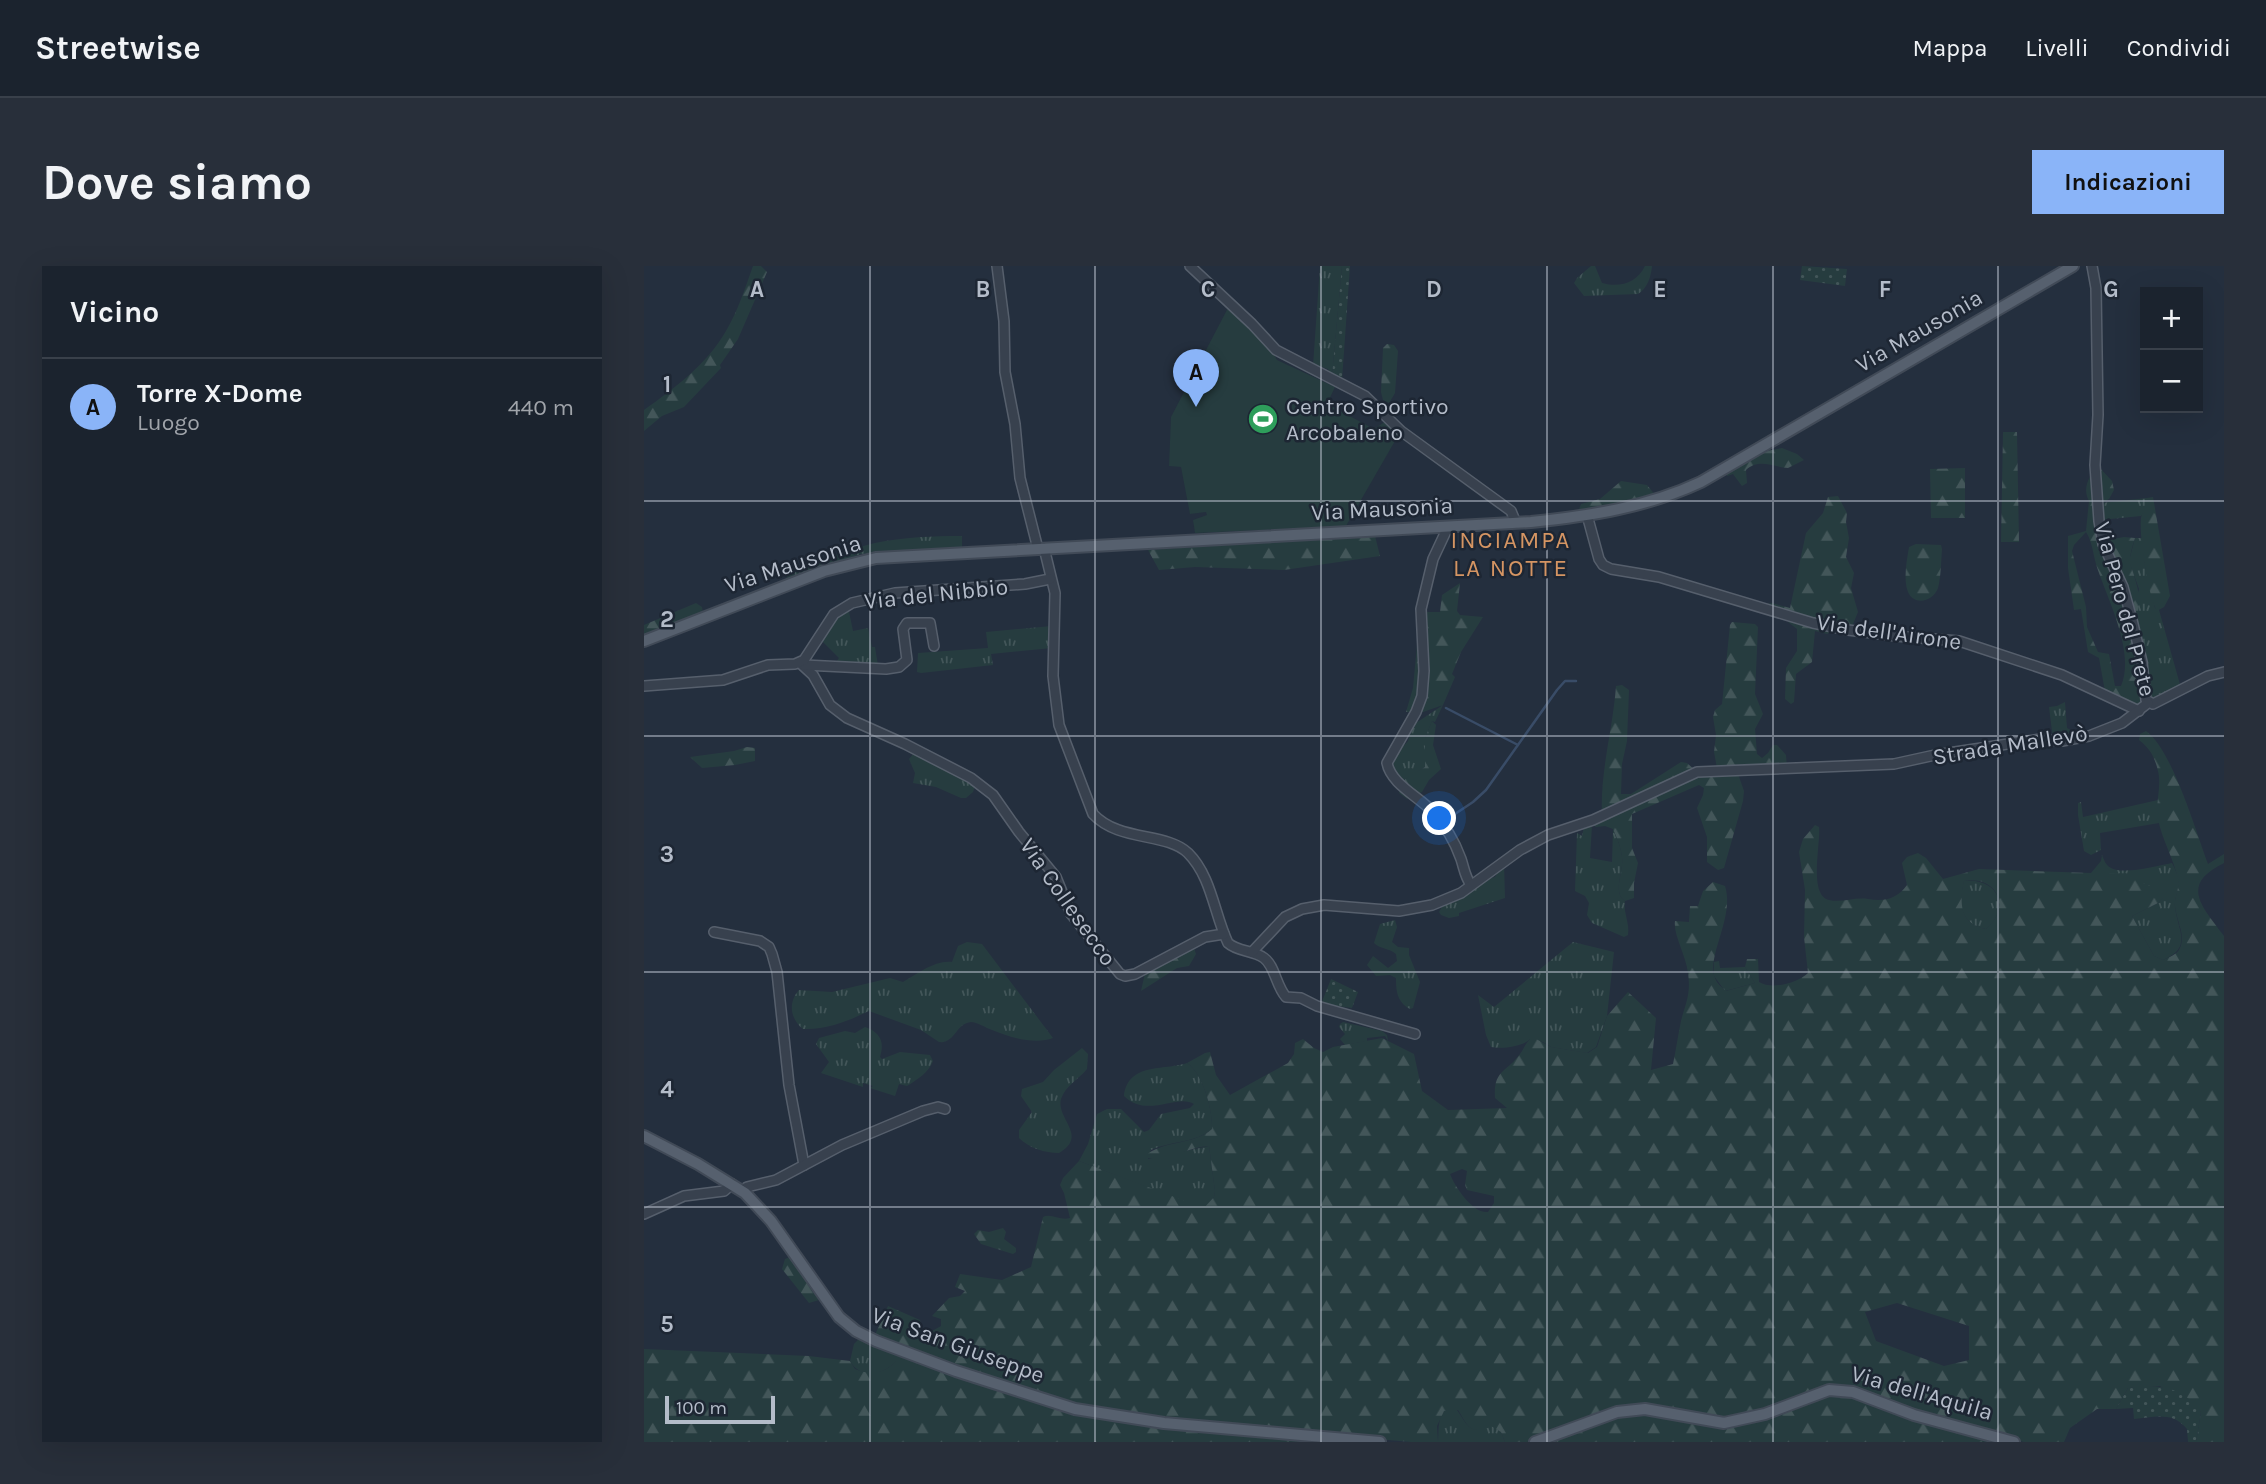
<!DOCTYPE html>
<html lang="it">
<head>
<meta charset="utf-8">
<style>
	:root { --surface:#1b232e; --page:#282f3a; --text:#f1f3f6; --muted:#a0a4aa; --line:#39404a; --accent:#8ab4f8 }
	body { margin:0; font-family:Karla,sans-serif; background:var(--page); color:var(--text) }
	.controls { position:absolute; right:21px; top:21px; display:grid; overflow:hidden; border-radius:0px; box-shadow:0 7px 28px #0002 }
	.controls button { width:63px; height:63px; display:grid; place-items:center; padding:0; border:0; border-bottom:2px solid var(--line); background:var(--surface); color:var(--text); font:35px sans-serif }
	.scale { position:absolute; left:21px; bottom:18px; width:110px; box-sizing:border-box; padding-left:7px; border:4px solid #b4bcc9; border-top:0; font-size:19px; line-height:24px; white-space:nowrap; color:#b4bcc9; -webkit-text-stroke:5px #1d2633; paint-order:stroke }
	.you { position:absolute; left:796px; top:553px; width:24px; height:24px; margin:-18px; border:5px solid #fff; border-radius:50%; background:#1a73e8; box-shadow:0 0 0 10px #1a73e833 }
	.badge { display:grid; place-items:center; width:46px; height:46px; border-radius:50%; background:var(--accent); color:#111; font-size:23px; font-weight:700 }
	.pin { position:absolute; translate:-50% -58px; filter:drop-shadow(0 2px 4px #0008) }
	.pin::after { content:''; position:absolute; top:37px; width:24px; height:21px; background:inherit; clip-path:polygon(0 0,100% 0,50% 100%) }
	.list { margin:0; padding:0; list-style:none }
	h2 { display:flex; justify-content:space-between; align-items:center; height:91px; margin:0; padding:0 28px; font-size:30px }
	h2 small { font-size:23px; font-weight:400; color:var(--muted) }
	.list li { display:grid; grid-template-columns:46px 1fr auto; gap:21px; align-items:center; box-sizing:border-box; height:98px; padding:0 28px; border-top:2px solid var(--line) }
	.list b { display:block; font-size:26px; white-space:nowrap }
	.list p { margin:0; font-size:23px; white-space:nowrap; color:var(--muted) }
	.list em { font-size:23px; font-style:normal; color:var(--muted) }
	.map { position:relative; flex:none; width:1580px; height:1176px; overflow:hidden; border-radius:0px }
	header { display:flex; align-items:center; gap:42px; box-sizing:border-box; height:98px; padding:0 35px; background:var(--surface); border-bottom:2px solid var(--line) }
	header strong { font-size:33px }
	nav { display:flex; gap:38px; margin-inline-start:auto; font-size:24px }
	.intro { display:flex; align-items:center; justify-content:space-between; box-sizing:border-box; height:168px; padding:0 42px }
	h1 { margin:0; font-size:49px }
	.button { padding:18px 32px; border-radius:0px; background:var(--accent); color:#111; font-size:24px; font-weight:700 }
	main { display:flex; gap:42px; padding:0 42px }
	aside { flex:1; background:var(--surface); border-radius:0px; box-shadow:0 7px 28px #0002 }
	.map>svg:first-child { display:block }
</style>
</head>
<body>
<header>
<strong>Streetwise</strong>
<nav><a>Mappa</a><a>Livelli</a><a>Condividi</a></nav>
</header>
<div class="intro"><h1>Dove siamo</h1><a class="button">Indicazioni</a></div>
<main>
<aside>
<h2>Vicino<small></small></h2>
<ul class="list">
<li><span class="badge">A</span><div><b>Torre X-Dome</b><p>Luogo</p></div><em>440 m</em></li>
</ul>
</aside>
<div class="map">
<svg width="1580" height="1176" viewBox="0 0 1580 1176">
	<defs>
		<pattern id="grass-tufts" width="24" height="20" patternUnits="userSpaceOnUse" patternTransform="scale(1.75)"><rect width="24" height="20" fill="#263c3f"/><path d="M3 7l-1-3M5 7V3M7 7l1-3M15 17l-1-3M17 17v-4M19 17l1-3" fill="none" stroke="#435659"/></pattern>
		<pattern id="forest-firs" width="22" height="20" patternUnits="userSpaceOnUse" patternTransform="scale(1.75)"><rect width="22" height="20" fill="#263c3f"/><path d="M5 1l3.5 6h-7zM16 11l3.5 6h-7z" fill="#435659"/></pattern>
		<pattern id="garden-dots" width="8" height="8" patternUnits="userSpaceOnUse" patternTransform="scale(1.75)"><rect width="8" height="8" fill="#263c3f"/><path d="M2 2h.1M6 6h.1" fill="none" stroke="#435659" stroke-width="1.8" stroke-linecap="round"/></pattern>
	</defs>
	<rect width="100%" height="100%" fill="#242f3e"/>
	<g fill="url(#grass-tufts)">
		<path d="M676 0H698L688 110 684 103 678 101 676 104 669 100Z"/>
		<path d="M947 0H951L958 17C976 22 993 17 1001 0H1008C1007 11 1003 23 994 28L940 30 930 17 933 12Z"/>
		<path d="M1503 232V240L1497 250 1456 254 1457 237Z"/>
		<path d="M318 270V281L217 288 142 313 143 310C172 297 200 284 231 277 259 271 289 270 318 270Z"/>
		<path d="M1491 272H1498L1501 300 1511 342 1515 344 1537 422 1506 434V401L1499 384 1494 358 1492 334 1495 323 1485 295Z"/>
		<path d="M204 341 209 365 224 362 228 381H231L234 400 190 399 195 392 175 372 185 358Z"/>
		<path d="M408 360V382L347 388 349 399 277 407 273 406 274 387 344 382 342 366Z"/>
		<path d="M1421 436 1423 462 1435 469 1409 473 1405 441 1413 440Z"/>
		<path d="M799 439 791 456 788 455 781 472V501L758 515 750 508 748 497 750 491 764 475 769 459Z"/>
		<path d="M270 487 331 520 329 526 322 532H317L292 521 269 517 271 507 265 493Z"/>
		<path d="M1514 534 1515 557 1456 567 1457 584 1447 589 1440 585 1434 549V537L1437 536 1439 551Z"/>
		<path d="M946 557 948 559 946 592 968 596 969 563C973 572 977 581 978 591 980 606 968 626 981 635 979 647 986 657 984 669L980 671 948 657 943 649 945 637 941 630 931 625 933 567 938 570 940 561Z"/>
		<path d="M1458 589C1460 594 1462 600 1467 602 1480 609 1513 600 1528 597 1531 603 1535 611 1535 618 1534 626 1530 633 1531 641 1534 666 1549 681 1519 694L1510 690 1488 650 1514 637 1523 627 1447 607 1457 595Z"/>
		<path d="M860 597 861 632 815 647V650L805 652 797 649 795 646 799 639 810 636 840 614 851 611Z"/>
		<path d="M1320 615C1353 611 1368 641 1342 663 1316 658 1314 638 1320 615Z"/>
		<path d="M751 654 753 661 748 676 754 681 765 682V689L776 716 769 742 766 743C753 736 752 725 752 712L746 709 732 710 723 699 729 690 744 702 753 695 752 688C745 682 736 683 730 677L736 658Z"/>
		<path d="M323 676 338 678 409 772C391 779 365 771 348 764 342 762 333 756 327 756 312 757 311 778 295 776L277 764 225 745C204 755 183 764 159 763 146 753 144 736 155 724L188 726 246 712 259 716C273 708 291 694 308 696L314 680Z"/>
		<path d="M929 676 970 686 963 750 952 781 943 787 907 781 899 776 886 773C878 781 858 783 847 781L842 769 834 729 850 741Z"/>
		<path d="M1075 695 1076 702 1101 701 1111 717 1081 725 1070 710V696Z"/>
		<path d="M699 756 738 765 743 769 744 775 741 770 723 772V775L701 779 696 773 701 768 695 761 696 758Z"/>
		<path d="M221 761C236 766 241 776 236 791L238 793 256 786 286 789 289 795C285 806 273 814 263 820L255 818 251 830 226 822 229 820 219 817V821L177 807 185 796 172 778 175 772 201 765 211 767Z"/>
		<path d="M438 782 444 788 443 803C435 813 421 820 417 833 412 853 445 870 415 887 401 887 385 882 375 872V864L388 846 377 830 378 823 399 816 410 804Z"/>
		<path d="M543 797C559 807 569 845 568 863 552 877 526 875 507 884L504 893 565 880 571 925 570 931 560 943 435 895 444 878 453 848 463 843H477L500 866 505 864 517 848 546 842 550 838C534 827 503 853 480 830 484 796 520 805 543 797Z"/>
		<path d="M215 1073 256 1090C244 1108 218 1116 206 1095L210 1078Z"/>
		<path d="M807 1143 813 1144C823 1158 826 1171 847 1159L857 1166 861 1176H794C795 1164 793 1156 800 1145Z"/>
	</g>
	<g fill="url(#forest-firs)" fill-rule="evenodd">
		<path d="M109 0H117L123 6 94 73 76 99 77 102 40 141 18 150 0 165V144C31 122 63 98 82 65 94 45 101 22 109 0Z"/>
		<path d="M743 78 750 79 754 85 751 127 745 137 739 134 737 126 739 82Z"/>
		<path d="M1359 166H1373L1375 276H1357Z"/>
		<path d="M1138 182 1153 188 1160 194 1144 202C1129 201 1115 192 1102 204L1103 217 1098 220 1089 208 1083 210V206L1117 186Z"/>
		<path d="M1454 200 1468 215 1470 224 1465 233 1457 237 1458 275 1480 271 1491 272C1482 301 1487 294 1493 320 1496 329 1493 347 1495 359 1497 374 1503 387 1506 401 1508 412 1507 424 1506 435L1495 444 1462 431 1455 392 1444 386 1437 343 1430 344 1424 302V270L1442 265 1445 235C1438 222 1445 210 1454 200ZM1442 266C1448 275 1449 287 1452 298 1462 331 1492 385 1477 420H1471L1465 388 1454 386 1443 361 1442 341 1428 285 1430 279Z"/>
		<path d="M1321 202V252H1287L1286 203Z"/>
		<path d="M977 215 1003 219 1012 230 934 246 937 238 956 233Z"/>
		<path d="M1194 230 1203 247 1202 256 1205 272 1202 291 1210 307 1207 322 1214 346 1207 363 1122 338 1128 337 1146 342 1162 267 1179 247 1184 231Z"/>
		<path d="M1509 231 1526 330 1520 341 1513 345C1504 330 1495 270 1497 252 1498 245 1503 240 1503 232Z"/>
		<path d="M731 270 736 290 640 304 551 301 515 304 504 284Z"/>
		<path d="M1272 278 1297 279 1298 283C1297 296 1297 311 1294 322 1289 336 1270 340 1264 326 1259 314 1263 293 1265 281Z"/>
		<path d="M816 317 813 345 816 349 839 351 817 386 808 408 811 411 799 439 779 446H762L769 422 776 346H796L798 329Z"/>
		<path d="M52 337 58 341 59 347 0 371V359Z"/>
		<path d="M1145 352 1193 363 1183 368 1171 365 1168 396 1152 408 1150 436 1147 438 1141 433 1142 402 1153 385V363L1144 356Z"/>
		<path d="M1088 356 1111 358 1114 361 1111 428 1119 448 1111 463 1113 488 1118 492 1124 487 1129 479H1133L1142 489 1143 502H1073L1070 486 1072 469 1069 451 1071 444 1078 438 1086 359Z"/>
		<path d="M978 419 985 424 983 475 978 498 977 528H987L1037 496 1043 497 1052 505 958 548C956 505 969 463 972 420Z"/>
		<path d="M788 455 792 459 789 479 797 503 785 514 778 526 763 533 755 527C758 510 768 509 781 501V472Z"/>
		<path d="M1502 465C1528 483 1552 566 1564 598L1580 588V597C1535 619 1558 640 1580 670V1176H1552L1557 1146 1516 1120 1484 1122 1472 1143H1453L1426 1162 1420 1176H1380L1270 1146 1209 1123 1080 1154 972 1143 883 1176H861L857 1166 847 1160C826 1171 823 1158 814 1144L800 1145 793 1160 794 1176H767L521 1154 431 1141 230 1071 244 1040 276 1054 278 1066 281 1069 297 1060V1053L288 1050 305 1032 316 1030 321 1025 311 1021 316 1008 358 1014 387 1001 399 951C407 947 416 955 426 952L420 927 416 919 419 912 435 895 560 942 570 931 571 925 565 880C544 881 520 897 500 891 519 873 549 880 568 863 569 845 559 807 543 797L561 787 566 786 572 809 586 829 644 797 650 788 651 777 659 773 670 782 679 786 689 781 738 772 770 788 778 825 804 844 863 842 851 832C849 804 863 806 876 788 880 783 881 778 886 773H892L907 781 944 787 953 781 963 750 984 726 1012 752 1007 804 1029 798C1032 784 1034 769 1037 755 1042 736 1047 728 1044 707 1042 689 1029 669 1031 655L1045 656 1046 640H1054L1059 625 1069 616 1081 620C1091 651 1062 690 1071 712 1073 718 1078 721 1082 725L1111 717 1101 701 1103 693H1114L1115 716C1128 724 1154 717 1164 707L1160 671 1161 624 1155 586 1159 573 1171 559 1175 561C1177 577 1164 629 1185 634 1197 637 1211 631 1224 633 1240 636 1253 633 1263 619L1258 597 1263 591 1274 587 1282 592 1299 613 1335 603 1476 608 1524 627 1514 637 1488 650 1510 690 1519 694C1525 691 1533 689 1536 682 1542 668 1532 654 1531 640 1530 631 1536 622 1534 614 1530 593 1518 574 1514 553 1511 536 1518 521 1514 505 1511 492 1506 482 1495 474L1496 468ZM1320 615C1353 609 1368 642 1342 663 1316 658 1315 638 1320 615ZM818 903 823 905 821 919 823 924 850 930V937L844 946C829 948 811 921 806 908ZM1253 1037 1325 1060V1094L1300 1100 1232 1075 1221 1046Z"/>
		<path d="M103 481 111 482V495L91 499 58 502 46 491 90 485Z"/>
		<path d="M1070 505H1093L1100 525 1099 535 1080 602 1074 604 1063 596V571L1053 542 1059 529 1060 522 1055 519 988 548V582L994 597 990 617V632L981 635C968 626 980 606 978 591 977 581 973 572 969 563L961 560 952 561 946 557 1055 509 1062 511Z"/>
		<path d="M549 679 552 688 545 700 533 702 497 725 502 703Z"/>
		<path d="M359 962 362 966 360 973 372 982V986L369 988 337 978 330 968 334 964 345 966Z"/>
		<path d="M146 991 175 1034 165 1037 138 1003 141 993Z"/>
		<path d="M0 1083 165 1090 206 1095 211 1103C228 1111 249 1106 256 1087L430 1146 703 1176H0Z"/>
		<path d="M1186 1127 1208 1129 1361 1176H899L973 1148 1000 1145 1080 1159Z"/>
	</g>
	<g fill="url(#garden-dots)">
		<path d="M698 0H706L698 114 688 110Z"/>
		<path d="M1158 0 1203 3 1201 20 1156 14Z"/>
		<path d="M687 713 714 726 708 742 677 738Z"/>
		<path d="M1499 1120C1524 1120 1542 1125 1557 1146L1552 1176H1544L1543 1163C1529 1145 1510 1151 1490 1153L1489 1142 1472 1143 1484 1122Z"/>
	</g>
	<path fill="#263c3f" d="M585 40 628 85 633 94 691 121 683 138 730 163 742 155 755 168 702 260 551 267 549 254 563 249 562 246 546 248 537 201 525 200 527 151Z"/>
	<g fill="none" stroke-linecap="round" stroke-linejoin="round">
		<g stroke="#394c67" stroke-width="2.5">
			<path d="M802 442 874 479"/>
			<path d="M802 554 829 536 842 524 913 424 921 415H932"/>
		</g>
		<g stroke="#565f6c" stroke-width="12">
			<g id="minor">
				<path d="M353 0 360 55 361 106 371 158 376 212 394 283"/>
				<path d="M546 0 608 58 632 84 721 130 757 165 867 245 872 257"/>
				<path d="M1448 0 1452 22 1454 149 1451 199 1455 255 1459 278 1479 321 1488 354 1498 396 1502 434 1509 438 1564 410 1580 406"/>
				<path d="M943 249 955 293 959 299 967 303 1015 311 1169 357 1204 364 1251 370 1315 375 1418 409 1495 445"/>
				<path d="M804 261 789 293 777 343 780 405 778 430 772 446 743 497C747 518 774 530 788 545 800 558 811 576 817 593 820 602 821 611 827 619"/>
				<path d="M400 282 411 327 409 410 415 459 449 548C475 576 522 566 544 587 568 611 570 648 584 677 594 686 609 684 620 692 631 700 632 720 642 731L657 732 673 740 771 768"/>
				<path d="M156 397 169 409 186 439 203 452 261 478 327 512 349 529 375 566 412 611 427 648 476 708 481 710 491 708 561 671 580 668"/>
				<path d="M160 399 242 403 255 401 263 394 259 363 263 357H286L290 380"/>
				<path d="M0 420 79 414 124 399 151 398 160 394 190 348 208 337 251 327 381 318 406 313"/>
				<path d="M70 666 116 675 125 681 128 688 133 706 145 819 160 899"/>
				<path d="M608 686 641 651 658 643 680 639 755 645 788 639 817 627 876 584 904 569 949 554 1053 506 1250 498 1291 489 1397 473 1418 475 1445 470 1478 457 1504 437"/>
				<path d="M98 925 103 921 132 914 198 879 279 845 294 841 301 843"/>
				<path d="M0 948 40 930 80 925 88 918"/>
			</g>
		</g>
		<g stroke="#414a57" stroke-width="14">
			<g id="major">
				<path d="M0 375 180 305 232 292 887 256C946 250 1004 241 1057 216L1429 0"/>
				<path d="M0 870 54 898 101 927 127 955 195 1051 212 1065 232 1075 312 1105 431 1143 520 1157 736 1176"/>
				<path d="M891 1176 973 1146 1001 1143 1080 1157 1121 1148 1185 1124 1209 1126 1270 1149 1370 1176"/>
			</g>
		</g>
		<use href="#minor" stroke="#38414e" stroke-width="9"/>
		<use href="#major" stroke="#56606e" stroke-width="10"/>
	</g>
	<path fill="none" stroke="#b4bcc9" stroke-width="2" stroke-opacity="0.55" d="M226 0V1176M451 0V1176M677 0V1176M903 0V1176M1129 0V1176M1354 0V1176M0 235H1580M0 470H1580M0 706H1580M0 941H1580"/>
	<defs>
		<g id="stadium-disc" transform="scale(1.575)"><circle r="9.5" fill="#2e9e5b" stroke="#1d2633"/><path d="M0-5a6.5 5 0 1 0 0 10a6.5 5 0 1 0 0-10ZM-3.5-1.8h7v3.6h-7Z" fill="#fff"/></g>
	</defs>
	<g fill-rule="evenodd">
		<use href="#stadium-disc" x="619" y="153"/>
	</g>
	<g text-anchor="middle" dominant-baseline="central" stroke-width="5" stroke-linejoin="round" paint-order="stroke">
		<g font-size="23" fill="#b4bcc9" stroke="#1d2633">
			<text transform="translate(1275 65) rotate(-30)">Via Mausonia</text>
			<text transform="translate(738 243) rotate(-3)">Via Mausonia</text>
			<text transform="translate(149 298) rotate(-18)">Via Mausonia</text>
			<text transform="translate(292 328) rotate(-6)">Via del Nibbio</text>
			<text transform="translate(1481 343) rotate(75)">Via Pero del Prete</text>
			<text transform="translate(1245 366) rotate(8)">Via dell'Airone</text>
			<text transform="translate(1366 479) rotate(-9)">Strada Mallevò</text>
			<text transform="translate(424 636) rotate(55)">Via Collesecco</text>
			<text transform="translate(314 1079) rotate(20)">Via San Giuseppe</text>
			<text transform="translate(1278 1127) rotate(16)">Via dell'Aquila</text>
		</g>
		<g font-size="23" fill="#b4bcc9" stroke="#1d2633" text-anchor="start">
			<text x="642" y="140">Centro Sportivo<tspan x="642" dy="26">Arcobaleno</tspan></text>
		</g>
		<g font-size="24" letter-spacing="2" fill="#d59563" stroke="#1d2633">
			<text x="867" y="274">INCIAMPA<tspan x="867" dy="28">LA NOTTE</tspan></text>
		</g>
	</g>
	<g font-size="23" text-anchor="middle" font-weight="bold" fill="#b4bcc9" stroke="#1d2633" stroke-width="5" stroke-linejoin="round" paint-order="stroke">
		<text x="113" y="31">A</text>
		<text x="339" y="31">B</text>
		<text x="564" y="31">C</text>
		<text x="790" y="31">D</text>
		<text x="1016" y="31">E</text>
		<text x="1241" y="31">F</text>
		<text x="1467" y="31">G</text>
		<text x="23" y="126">1</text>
		<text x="23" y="361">2</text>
		<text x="23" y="596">3</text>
		<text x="23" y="831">4</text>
		<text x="23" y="1066">5</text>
	</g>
</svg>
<div class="controls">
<button>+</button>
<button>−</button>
</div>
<div class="scale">100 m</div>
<div class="you"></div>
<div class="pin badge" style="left:552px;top:141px">A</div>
</div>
</main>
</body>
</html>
